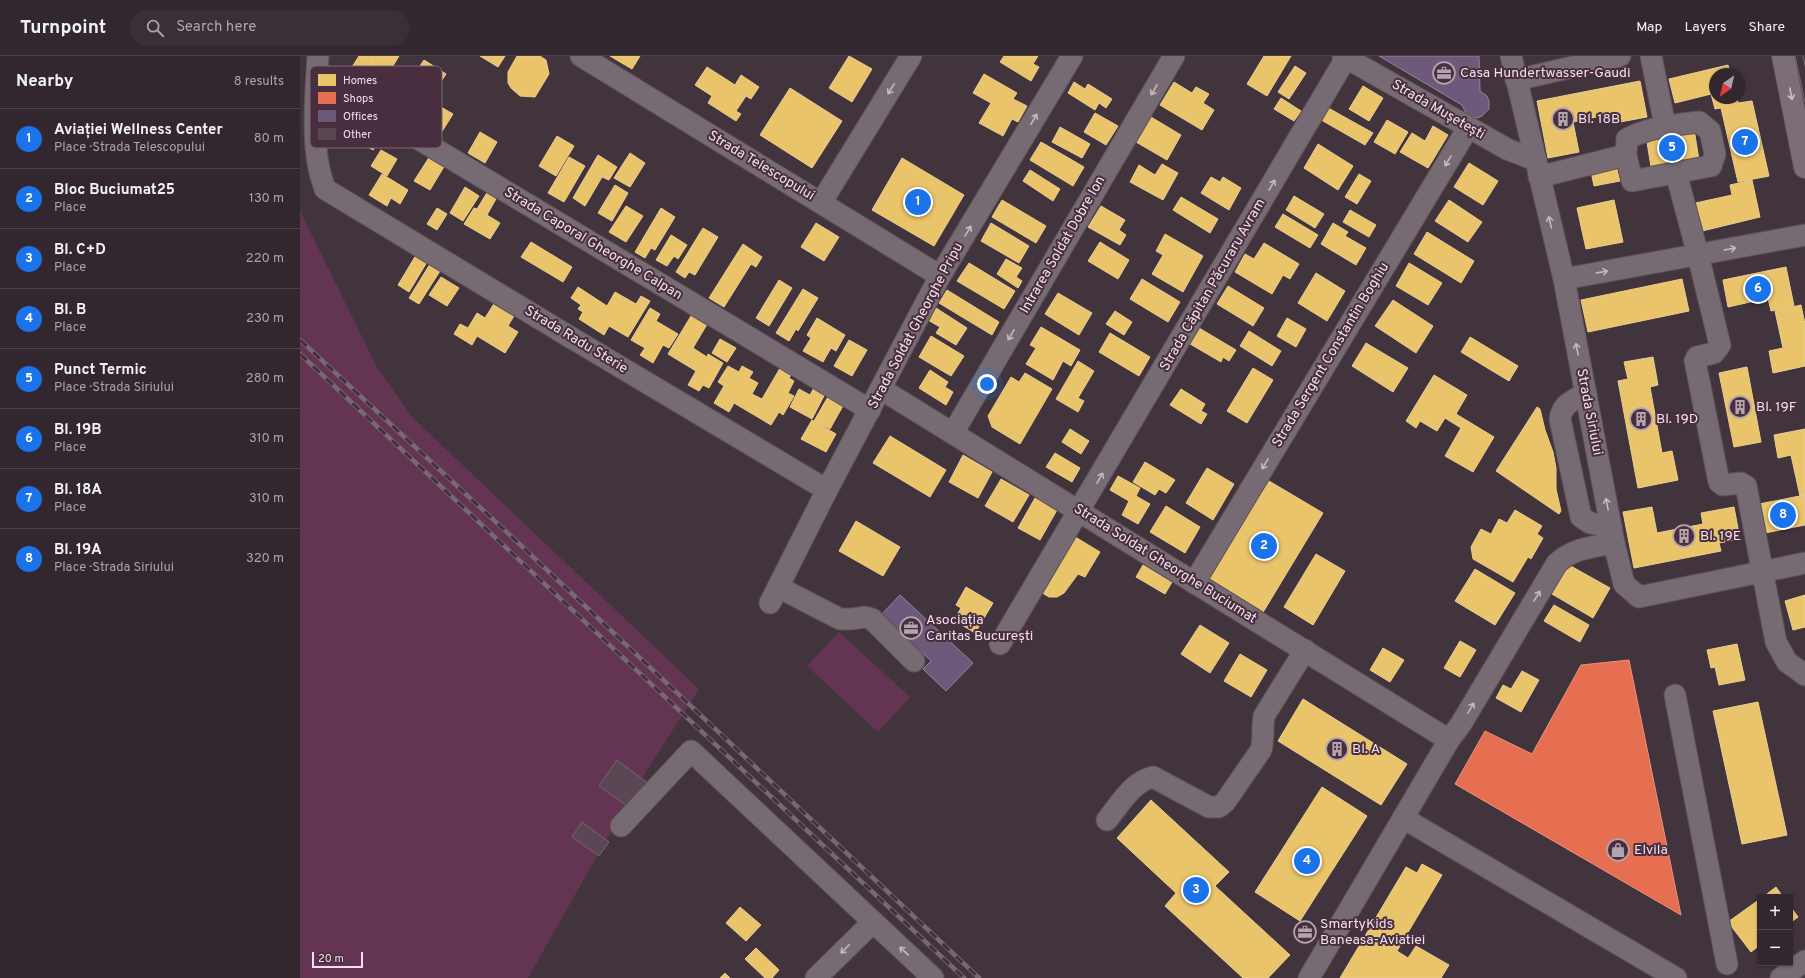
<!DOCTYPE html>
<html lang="en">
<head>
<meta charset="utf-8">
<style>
	:root { --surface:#32272e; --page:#3a2f36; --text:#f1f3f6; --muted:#a8a5aa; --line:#4d444a; --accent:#1a73e8 }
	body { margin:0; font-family:Overpass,sans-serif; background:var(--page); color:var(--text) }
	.controls { position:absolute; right:12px; bottom:12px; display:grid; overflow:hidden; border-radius:0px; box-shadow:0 1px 3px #0004 }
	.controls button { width:36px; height:36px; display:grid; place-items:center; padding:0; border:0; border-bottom:1px solid var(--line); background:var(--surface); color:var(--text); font:20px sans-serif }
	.compass { position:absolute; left:1409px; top:12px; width:36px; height:36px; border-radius:50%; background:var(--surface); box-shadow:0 1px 3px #0004; rotate:214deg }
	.scale { position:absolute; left:12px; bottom:10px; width:51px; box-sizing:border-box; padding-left:4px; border:2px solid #f1e1ea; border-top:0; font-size:11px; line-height:14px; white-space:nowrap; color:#f1e1ea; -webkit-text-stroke:3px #482e3e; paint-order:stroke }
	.you { position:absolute; left:687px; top:328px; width:14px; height:14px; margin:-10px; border:3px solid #fff; border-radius:50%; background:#1a73e8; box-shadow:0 0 0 6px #1a73e833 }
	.badge { display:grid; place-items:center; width:26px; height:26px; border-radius:50%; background:var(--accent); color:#fff; font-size:13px; font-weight:700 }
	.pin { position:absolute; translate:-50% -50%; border:2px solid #fff; box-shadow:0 1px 4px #0006 }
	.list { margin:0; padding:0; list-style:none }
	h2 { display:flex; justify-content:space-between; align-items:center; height:52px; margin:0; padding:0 16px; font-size:17px }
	h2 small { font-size:13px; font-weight:400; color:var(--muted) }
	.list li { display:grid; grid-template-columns:26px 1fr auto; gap:12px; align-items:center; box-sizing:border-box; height:60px; padding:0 16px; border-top:1px solid var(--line) }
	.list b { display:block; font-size:15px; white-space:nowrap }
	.list p { margin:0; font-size:13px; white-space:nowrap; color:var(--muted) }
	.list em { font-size:13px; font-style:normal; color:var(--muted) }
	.icon { flex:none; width:22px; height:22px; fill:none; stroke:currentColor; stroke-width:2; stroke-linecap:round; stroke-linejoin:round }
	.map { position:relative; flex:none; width:1505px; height:922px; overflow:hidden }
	header { display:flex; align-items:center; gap:24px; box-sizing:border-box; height:56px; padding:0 20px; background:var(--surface); border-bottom:1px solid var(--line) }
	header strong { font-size:19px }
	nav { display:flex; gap:22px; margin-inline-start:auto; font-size:14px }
	.search { width:280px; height:36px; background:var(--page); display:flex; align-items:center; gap:10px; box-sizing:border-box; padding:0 14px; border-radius:22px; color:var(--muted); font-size:15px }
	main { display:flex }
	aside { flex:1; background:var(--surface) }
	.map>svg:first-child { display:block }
</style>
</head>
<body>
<header>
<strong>Turnpoint</strong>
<div class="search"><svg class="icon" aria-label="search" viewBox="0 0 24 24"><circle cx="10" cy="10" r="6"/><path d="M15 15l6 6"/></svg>Search here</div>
<nav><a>Map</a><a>Layers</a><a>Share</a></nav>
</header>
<main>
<aside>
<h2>Nearby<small>8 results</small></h2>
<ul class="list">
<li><span class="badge">1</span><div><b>Aviației Wellness Center</b><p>Place · Strada Telescopului</p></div><em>80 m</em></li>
<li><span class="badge">2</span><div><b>Bloc Buciumat25</b><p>Place</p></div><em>130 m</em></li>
<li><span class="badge">3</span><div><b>Bl. C+D</b><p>Place</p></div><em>220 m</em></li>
<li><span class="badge">4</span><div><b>Bl. B</b><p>Place</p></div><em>230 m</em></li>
<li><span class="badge">5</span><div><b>Punct Termic</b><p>Place · Strada Siriului</p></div><em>280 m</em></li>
<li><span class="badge">6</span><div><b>Bl. 19B</b><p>Place</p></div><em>310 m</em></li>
<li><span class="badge">7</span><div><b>Bl. 18A</b><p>Place</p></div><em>310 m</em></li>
<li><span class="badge">8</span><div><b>Bl. 19A</b><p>Place · Strada Siriului</p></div><em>320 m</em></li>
</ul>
</aside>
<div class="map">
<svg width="1505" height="922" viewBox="0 0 1505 922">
	<rect width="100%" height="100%" fill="#42343d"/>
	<g fill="#643453">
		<path d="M0 155 77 311 112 361 399 633 335 733 228 922H0Z"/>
		<path d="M539 576 610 641 578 676 507 610Z"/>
	</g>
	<g fill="#e9c46a" stroke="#ebcd90">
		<path d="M59 0H75L64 18 52 11Z"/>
		<path d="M75 0H99L79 33 62 22Z"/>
		<path d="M180 0H205L198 11Z"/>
		<path d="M217 0H240L246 4 249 18 235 41 220 40 211 32 208 27V16Z"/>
		<path d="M310 0H340L332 13Z"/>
		<path d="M549 0 572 13 552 46 529 32Z"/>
		<path d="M704 0H738L733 8 739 11 731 25 700 6Z"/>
		<path d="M964 0H991L967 40 947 28Z"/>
		<path d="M124 4 146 18 138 30 116 16Z"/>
		<path d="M1428 9 1431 18H1415V42H1437L1438 47 1452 45 1469 120 1438 126 1421 52 1415 53 1411 38 1375 47 1369 23Z"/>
		<path d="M995 10 1006 17 989 43 978 36Z"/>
		<path d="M407 11 435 29 441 19 459 31 451 43 446 40 436 55 441 58 436 65 408 47 412 40 395 29Z"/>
		<path d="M684 18 717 37 713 43 727 50 718 66 712 63 703 80 679 67 691 47 673 37Z"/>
		<path d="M1340 25 1347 61 1320 66 1319 56 1273 66 1279 96 1248 102 1237 45Z"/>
		<path d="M774 26 785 33 788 28 812 43 806 52 799 47 795 54 768 37Z"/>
		<path d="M874 26 892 37 896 31 909 38 903 47 914 54 902 74 860 49Z"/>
		<path d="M1063 30 1083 42 1069 65 1049 53Z"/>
		<path d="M490 32 542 65 512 112 460 79Z"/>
		<path d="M981 42 1001 55 994 65 974 53Z"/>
		<path d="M134 47 153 58 141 77 123 66Z"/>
		<path d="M1023 49 1073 77 1065 89 1016 61Z"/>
		<path d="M795 57 818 70 806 89 784 76Z"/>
		<path d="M851 61 881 79 867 104 836 86Z"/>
		<path d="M1087 64 1108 76 1095 98 1074 86Z"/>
		<path d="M71 68 84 75 73 94 58 85 65 73 67 74Z"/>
		<path d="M1133 70 1148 79 1128 112 1100 96 1112 77 1125 85Z"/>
		<path d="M760 71 790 88 782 102 752 86Z"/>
		<path d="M1394 73 1399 104 1351 111 1346 80Z"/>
		<path d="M180 76 197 86 185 107 168 97Z"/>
		<path d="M257 80 274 90 256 120 239 110Z"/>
		<path d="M741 86 784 111 773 130 730 104Z"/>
		<path d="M1018 88 1053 110 1038 134 1004 112Z"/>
		<path d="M81 94 97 103 87 120 71 110Z"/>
		<path d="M330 97 345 107 330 131 314 122Z"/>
		<path d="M298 99 317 111 309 124 302 121 285 150 273 142Z"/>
		<path d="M130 100 145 109 130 134 114 125Z"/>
		<path d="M269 101 285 110 264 146 248 137Z"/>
		<path d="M602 102 664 139 634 190 572 154Z"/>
		<path d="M1169 107 1198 125 1183 149 1154 131Z"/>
		<path d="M862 108 878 117 863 144 830 126 839 109 855 119Z"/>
		<path d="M1316 109 1320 125 1294 130 1291 115Z"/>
		<path d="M730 114 760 133 753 145 723 125Z"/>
		<path d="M82 118 108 134 100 148 91 142 87 150 69 139Z"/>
		<path d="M1059 118 1071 125 1057 148 1045 141Z"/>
		<path d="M911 121 920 126 923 121 941 132 929 154 901 137Z"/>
		<path d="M1452 124 1460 161 1398 176 1391 148 1432 139 1430 129Z"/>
		<path d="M315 129 328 137 312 165 298 157Z"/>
		<path d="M165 131 179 140 163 165 150 157Z"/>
		<path d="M188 135 197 141 187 159 200 167 190 183 164 168 174 152 177 153Z"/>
		<path d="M994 140 1024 158 1015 172 986 154Z"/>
		<path d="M881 141 918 163 910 177 873 154Z"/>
		<path d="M702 144 746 170 736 187 692 161Z"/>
		<path d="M1149 144 1182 166 1168 186 1135 165Z"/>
		<path d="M1314 144 1323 186 1286 193 1277 152Z"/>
		<path d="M326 150 343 160 326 186 309 176Z"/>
		<path d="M801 150 825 164 819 174 826 179 820 189 788 171Z"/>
		<path d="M137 152 147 158 137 174 127 168Z"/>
		<path d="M361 152 375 161 355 194 351 192 345 202 335 196Z"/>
		<path d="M1050 154 1076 169 1069 181 1043 166Z"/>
		<path d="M983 158 1018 179 1010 192 975 171Z"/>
		<path d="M516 167 539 181 524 205 501 191Z"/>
		<path d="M691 167 729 190 719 207 681 185Z"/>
		<path d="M1033 167 1048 176 1045 180 1066 192 1056 209 1021 188Z"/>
		<path d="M403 172 418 181 395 219 389 216 385 222 376 216Z"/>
		<path d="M1127 176 1174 205 1161 227 1114 198Z"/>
		<path d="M865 178 903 200 883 236 852 218 863 199 856 195Z"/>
		<path d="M371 179 387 189 378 203 374 200 367 210 356 204Z"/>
		<path d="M231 186 272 211 263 226 221 201Z"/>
		<path d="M800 186 829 204 818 223 788 205Z"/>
		<path d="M964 187 999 208 990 223 983 219 972 238 935 216 945 198 954 203Z"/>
		<path d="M443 188 462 201 456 211 451 208 424 251 409 242Z"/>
		<path d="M116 199 127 206 109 236 98 229Z"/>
		<path d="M706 203 722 212 716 221 722 225 718 232 697 218Z"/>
		<path d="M669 207 715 235 704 253 657 225Z"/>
		<path d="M1109 207 1142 227 1128 249 1096 230Z"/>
		<path d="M130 208 140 215 119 248 109 242Z"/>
		<path d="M1486 211 1494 250 1471 255 1468 242 1428 251 1423 224Z"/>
		<path d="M1016 217 1045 235 1027 265 998 247Z"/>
		<path d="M141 221 159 232 147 250 129 239Z"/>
		<path d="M842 223 880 246 868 266 830 243Z"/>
		<path d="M1382 223 1389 255 1288 276 1281 244Z"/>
		<path d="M479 224 492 232 469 270 456 262Z"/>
		<path d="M928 230 964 252 953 270 917 248Z"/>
		<path d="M278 231 307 250 315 236 336 248 341 240 350 245 328 281 309 270 304 279 279 263 283 256 278 253 281 249 271 242Z"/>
		<path d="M503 233 518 242 498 275 496 273 489 285 476 277Z"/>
		<path d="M647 234 699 266 692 279 639 247Z"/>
		<path d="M758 237 792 257 779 279 745 258Z"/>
		<path d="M1093 244 1133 270 1116 297 1075 270Z"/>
		<path d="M195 246 215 258 208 270 218 276 205 297 177 280 172 289 154 278 160 268 168 272 177 257 185 262Z"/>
		<path d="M1501 249 1505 268V310L1473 317 1469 295 1483 292 1475 255Z"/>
		<path d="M350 252 360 258 356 265 378 278 369 292 363 289 353 307 340 299 345 292 331 284Z"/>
		<path d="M636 252 667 272 656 289 636 277 640 271 628 264Z"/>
		<path d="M394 255 409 265 393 292 407 301 408 298 423 307 409 332 403 329 399 335 388 329 396 315 368 298Z"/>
		<path d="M815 255 832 266 824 279 806 268Z"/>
		<path d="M517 262 545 279 536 295 531 292 523 306 503 295 511 282 507 279Z"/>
		<path d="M987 262 1006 273 996 291 977 280Z"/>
		<path d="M894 269 936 294 929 305 923 301 921 306 885 285Z"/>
		<path d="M741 271 780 294 771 310 763 305 753 324 726 308 736 292 730 289Z"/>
		<path d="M949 275 981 295 972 310 940 290Z"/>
		<path d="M810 277 850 301 839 320 799 296Z"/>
		<path d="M631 280 664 300 651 320 619 301Z"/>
		<path d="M1170 281 1218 310 1209 325 1161 296Z"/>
		<path d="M420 283 436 292 427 306 412 297Z"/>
		<path d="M549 284 567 294 552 320 534 310Z"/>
		<path d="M1066 287 1108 312 1093 336 1052 310Z"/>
		<path d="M1353 301 1358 329 1350 331 1362 397 1372 395 1378 424 1338 432 1318 325 1328 323 1324 306Z"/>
		<path d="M778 305 794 315 778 342 784 345 778 356 756 343Z"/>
		<path d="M483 307 494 314 489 322 494 325 488 337 494 340 483 359 479 356 471 369 434 347 429 356 414 347 424 330 418 326 428 310 439 316 442 310 453 316 449 322 458 327 452 338 462 343Z"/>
		<path d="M1447 311 1461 386 1434 391 1419 317Z"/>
		<path d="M953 312 973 324 947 367 927 355Z"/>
		<path d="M630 314 648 326 645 331 653 336 646 349 619 332Z"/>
		<path d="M725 317 752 333 720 388 692 371 688 360 711 321 719 326Z"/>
		<path d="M1134 319 1167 339 1156 358 1194 381 1173 416 1145 400 1161 372 1145 362 1137 375 1120 365 1116 372 1106 365Z"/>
		<path d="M515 330 526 336 512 363 490 351 499 333 510 339Z"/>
		<path d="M881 333 905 348 901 355 907 358 901 368 870 349Z"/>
		<path d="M529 339 544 348 530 373 514 365Z"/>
		<path d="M1237 351 1240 353 1245 374 1253 396 1256 412V433L1261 455 1259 458 1196 415Z"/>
		<path d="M512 364 536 378 526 396 501 383Z"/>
		<path d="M770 373 789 385 781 398 762 386Z"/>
		<path d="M1505 373V439L1500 440 1491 399 1478 402 1474 379Z"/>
		<path d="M590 380 646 414 630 441 573 407Z"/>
		<path d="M755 397 780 412 772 426 746 411Z"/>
		<path d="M663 399 692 416 678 442 649 426Z"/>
		<path d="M845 406 875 424 866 437 859 433 855 439 833 426Z"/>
		<path d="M907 412 934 428 913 464 886 447Z"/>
		<path d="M818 420 840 432 836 440 850 448 838 468 822 459 829 445 810 434Z"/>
		<path d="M964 422 1023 457 962 558 905 522Z"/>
		<path d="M701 423 729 439 713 466 685 450Z"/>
		<path d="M1505 439V469L1465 477 1459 448Z"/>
		<path d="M735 442 757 454 740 484 718 472Z"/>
		<path d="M866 450 900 471 885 497 850 476Z"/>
		<path d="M1352 451 1357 477 1403 468 1401 457 1434 451 1440 483 1419 487 1421 495 1334 512 1323 456Z"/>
		<path d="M1215 454 1242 470 1237 478 1243 482 1231 503 1228 501 1213 526 1173 503 1171 491 1181 473 1191 478 1199 463 1207 467Z"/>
		<path d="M556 465 600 491 583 520 539 495Z"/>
		<path d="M772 479 800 496 785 521 778 518 764 537 757 541H749L739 535Z"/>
		<path d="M1016 498 1045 515 1013 569 984 551Z"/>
		<path d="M843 509 872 526 865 538 836 521Z"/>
		<path d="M1269 509 1310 532 1293 562 1252 538Z"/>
		<path d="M1175 513 1215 537 1195 569 1155 545Z"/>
		<path d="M666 531 693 547 675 577 654 564 661 552 656 549Z"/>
		<path d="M1505 539V571L1493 574 1485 545Z"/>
		<path d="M1254 549 1289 569 1280 586 1244 565Z"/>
		<path d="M900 569 929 587 910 617 881 598Z"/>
		<path d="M1160 585 1176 594 1160 621 1144 612Z"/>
		<path d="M1437 588 1445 624 1419 629 1415 611 1411 612 1407 594Z"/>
		<path d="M1083 592 1104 604 1090 626 1070 614Z"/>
		<path d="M940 598 967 614 951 641 924 625Z"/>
		<path d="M1222 615 1239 624 1221 656 1196 642 1203 629 1211 633Z"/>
		<path d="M1003 643 1107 708 1081 749 978 685Z"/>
		<path d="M1458 646 1487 779 1442 788 1413 655Z"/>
		<path d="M1022 731 1067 760 1000 865 955 836Z"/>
		<path d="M851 744 929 816 915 830 990 899 968 922H943L865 850 876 837 817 782Z"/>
		<path d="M1122 808 1142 819 1097 895 1108 902 1116 890 1149 909 1141 922H1040L1106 811 1117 817Z"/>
		<path d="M1476 831 1483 841H1463Z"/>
		<path d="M1460 843V889L1451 896 1428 866Z"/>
		<path d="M1490 850 1498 861 1490 867Z"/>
		<path d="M440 851 461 869 446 885 426 867Z"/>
		<path d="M456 892 479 914 472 922H465L445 903Z"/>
		<path d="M425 917 430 922H420Z"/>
	</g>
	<path fill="#e76f51" stroke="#ea917f" d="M1329 604 1381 859 1155 728 1185 675 1232 698 1281 609Z"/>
	<g fill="#6d597a" stroke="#95829c">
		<path d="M1079 0H1179L1180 35 1187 40 1189 45V53L1182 60 1177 62 1170 60 1166 57 1162 49Z"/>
		<path d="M600 539 673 607 646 635 623 613 631 605 581 559Z"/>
	</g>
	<g fill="#5b4654" stroke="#72676e">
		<path d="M317 704 349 728 331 753 299 730Z"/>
		<path d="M282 766 309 786 299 800 272 781Z"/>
	</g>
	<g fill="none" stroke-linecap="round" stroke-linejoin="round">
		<g stroke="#5d5058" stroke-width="23">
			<g id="minor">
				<path d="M18 0C16 32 12 82 19 112 20 119 23 126 25 133L270 281 527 434"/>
				<path d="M281 0 640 220"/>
				<path d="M1043 0 1207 93 1235 104"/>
				<path d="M1211 0 1264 223 1314 487 1324 528 1339 541 1505 507"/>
				<path d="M1351 0 1365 70"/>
				<path d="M17 22 570 354"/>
				<path d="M1216 24 1320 0"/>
				<path d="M1376 117 1398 199 1420 289 1414 297 1397 301 1395 305 1419 426 1423 429 1441 427 1446 430 1476 586 1487 606 1505 619"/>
				<path d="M1239 121 1326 99 1332 125 1411 110 1415 98 1410 75 1399 66C1374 69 1349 71 1327 83L1326 99"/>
				<path d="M521 147 611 0"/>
				<path d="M1264 223 1505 179"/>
				<path d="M581 333 1149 684"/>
				<path d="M1286 337C1273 345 1262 347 1260 363L1281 461 1290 467 1311 471"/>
				<path d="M653 377 874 0"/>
				<path d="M894 527 1168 72"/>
				<path d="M478 531 540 563H552L565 561 572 563 614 605"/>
				<path d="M470 547 527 434 640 220 772 0"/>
				<path d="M700 588 1046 2"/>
				<path d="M1375 639 1427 908"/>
				<path d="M1103 762 1376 922"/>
				<path d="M807 764C820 748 832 726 853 721L909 751H919L925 746 961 694C964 683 962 672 964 660L1005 594"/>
				<path d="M321 770 391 695 633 922"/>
				<path d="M516 922 573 866"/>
				<path d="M1009 922 1149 684 1161 668 1257 507C1274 492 1292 491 1314 487"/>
				<path d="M1481 922 1505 905"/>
			</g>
		</g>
		<g stroke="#5d5058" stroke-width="24">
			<path id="major" d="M1483 0 1505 111"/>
		</g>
		<use href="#minor" stroke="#766b72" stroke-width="21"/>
		<use href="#major" stroke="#7c6e77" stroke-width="22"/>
		<g stroke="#756a71" stroke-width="1">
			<path d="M1495 0 1505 46"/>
			<path d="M1503 0 1505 10"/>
		</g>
		<g stroke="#756a71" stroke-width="4.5">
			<g id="rail">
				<path d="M0 284 212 481 679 922"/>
				<path d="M0 298 664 922"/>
			</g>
		</g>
		<use href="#rail" stroke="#482e3e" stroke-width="3" stroke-dasharray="9" stroke-linecap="butt"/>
	</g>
	<defs><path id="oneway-shaft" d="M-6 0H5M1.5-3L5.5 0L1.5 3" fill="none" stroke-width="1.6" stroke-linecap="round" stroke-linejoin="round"/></defs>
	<g stroke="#c6b8c0">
		<use href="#oneway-shaft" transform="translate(591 33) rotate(122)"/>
		<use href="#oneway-shaft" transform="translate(854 34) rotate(120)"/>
		<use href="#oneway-shaft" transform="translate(734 63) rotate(-59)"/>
		<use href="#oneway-shaft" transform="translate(1148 105) rotate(121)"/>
		<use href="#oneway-shaft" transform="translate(972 129) rotate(-60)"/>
		<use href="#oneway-shaft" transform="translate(1250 166) rotate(-103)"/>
		<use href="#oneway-shaft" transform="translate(668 175) rotate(-59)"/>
		<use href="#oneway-shaft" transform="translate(1430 193) rotate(-10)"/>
		<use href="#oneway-shaft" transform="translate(1302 216) rotate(-10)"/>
		<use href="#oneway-shaft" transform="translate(711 279) rotate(120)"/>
		<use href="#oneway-shaft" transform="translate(1277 293) rotate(-101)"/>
		<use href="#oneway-shaft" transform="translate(965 408) rotate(121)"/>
		<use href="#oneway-shaft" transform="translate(800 422) rotate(-60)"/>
		<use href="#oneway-shaft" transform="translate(1307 448) rotate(-101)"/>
		<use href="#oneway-shaft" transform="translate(1237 540) rotate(-59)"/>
		<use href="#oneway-shaft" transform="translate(1171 652) rotate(-60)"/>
		<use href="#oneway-shaft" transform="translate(545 893) rotate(135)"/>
		<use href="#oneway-shaft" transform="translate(604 895) rotate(-137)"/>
	</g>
	<use stroke="#cebec8" href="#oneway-shaft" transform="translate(1491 38) rotate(79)"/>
	<defs>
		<g id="office-ring" transform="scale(1.15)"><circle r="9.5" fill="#482e3e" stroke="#b4a4ad" stroke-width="1.5"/><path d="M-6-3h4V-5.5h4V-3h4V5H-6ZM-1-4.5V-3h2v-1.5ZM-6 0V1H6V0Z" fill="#b4a4ad"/></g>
		<g id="building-ring" transform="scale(1.15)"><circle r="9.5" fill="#482e3e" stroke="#b4a4ad" stroke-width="1.5"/><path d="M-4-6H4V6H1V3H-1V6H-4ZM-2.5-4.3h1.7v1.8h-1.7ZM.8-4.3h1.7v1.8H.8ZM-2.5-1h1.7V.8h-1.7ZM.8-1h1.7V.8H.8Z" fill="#b4a4ad"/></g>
		<g id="shop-ring" transform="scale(1.15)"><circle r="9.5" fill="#482e3e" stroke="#b4a4ad" stroke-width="1.5"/><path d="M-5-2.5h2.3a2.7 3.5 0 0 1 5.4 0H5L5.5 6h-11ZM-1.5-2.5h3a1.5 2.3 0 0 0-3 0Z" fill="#b4a4ad"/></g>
	</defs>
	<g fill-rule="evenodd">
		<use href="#office-ring" x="1144" y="17"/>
		<use href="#building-ring" x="1263" y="63"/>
		<use href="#building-ring" x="1440" y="351"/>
		<use href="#building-ring" x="1341" y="363"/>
		<use href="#building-ring" x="1384" y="480"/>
		<use href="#office-ring" x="611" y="572"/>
		<use href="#building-ring" x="1037" y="693"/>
		<use href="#shop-ring" x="1318" y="794"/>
		<use href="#office-ring" x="1005" y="876"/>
	</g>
	<g text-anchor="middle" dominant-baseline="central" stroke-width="4" stroke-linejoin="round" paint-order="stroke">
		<g font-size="14" fill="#f1e1ea" stroke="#482e3e" text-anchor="start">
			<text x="1160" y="17">Casa Hundertwasser-Gaudi</text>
			<text x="1278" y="63">Bl. 18B</text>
			<text x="1456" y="351">Bl. 19F</text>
			<text x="1356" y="363">Bl. 19D</text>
			<text x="1400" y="480">Bl. 19E</text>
			<text x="626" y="564">Asociația<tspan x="626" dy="16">Caritas București</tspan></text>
			<text x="1052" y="693">Bl. A</text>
			<text x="1334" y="794">Elvila</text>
			<text x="1020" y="868">SmartyKids<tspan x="1020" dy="16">Baneasa-Aviatiei</tspan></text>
		</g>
		<g font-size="14" fill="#f1e1ea" stroke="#482e3e">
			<text transform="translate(1138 54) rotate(30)">Strada Mușetești</text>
			<text transform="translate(461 110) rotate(31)">Strada Telescopului</text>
			<text transform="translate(293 188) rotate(31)">Strada Caporal Gheorghe Calpan</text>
			<text transform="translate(763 189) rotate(-60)">Intrarea Soldat Dobre Ion</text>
			<text transform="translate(913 229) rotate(-60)">Strada Căpitan Păcuraru Avram</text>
			<text transform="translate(616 270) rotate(-62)">Strada Soldat Gheorghe Pripu</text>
			<text transform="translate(276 284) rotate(31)">Strada Radu Sterie</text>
			<text transform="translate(1031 299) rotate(-59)">Strada Sergent Constantin Boghiu</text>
			<text transform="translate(1289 356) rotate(79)">Strada Siriului</text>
			<text transform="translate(865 508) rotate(32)">Strada Soldat Gheorghe Buciumat</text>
		</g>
	</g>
	<rect x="10" y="10" width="132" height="82" rx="6" fill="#482e3e" stroke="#7b6472" stroke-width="1"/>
	<rect x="18" y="18" width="18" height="12" fill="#e9c46a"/>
	<rect x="18" y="36" width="18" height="12" fill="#e76f51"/>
	<rect x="18" y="54" width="18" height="12" fill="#6d597a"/>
	<rect x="18" y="72" width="18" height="12" fill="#5b4654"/>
	<g font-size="11" fill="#f1e1ea">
		<text x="43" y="28">Homes</text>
		<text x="43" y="46">Shops</text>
		<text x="43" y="64">Offices</text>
		<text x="43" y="82">Other</text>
	</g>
</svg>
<div class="controls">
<button>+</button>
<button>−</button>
</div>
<svg class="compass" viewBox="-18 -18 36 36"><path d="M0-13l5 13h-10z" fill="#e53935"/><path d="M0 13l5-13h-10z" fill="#a8a5aa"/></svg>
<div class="scale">20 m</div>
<div class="you"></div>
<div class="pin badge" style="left:618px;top:146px">1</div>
<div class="pin badge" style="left:964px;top:490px">2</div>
<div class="pin badge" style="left:896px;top:834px">3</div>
<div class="pin badge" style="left:1007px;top:805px">4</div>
<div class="pin badge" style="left:1372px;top:92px">5</div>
<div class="pin badge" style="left:1458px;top:233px">6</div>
<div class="pin badge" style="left:1445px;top:86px">7</div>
<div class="pin badge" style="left:1483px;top:459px">8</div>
</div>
</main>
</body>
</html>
